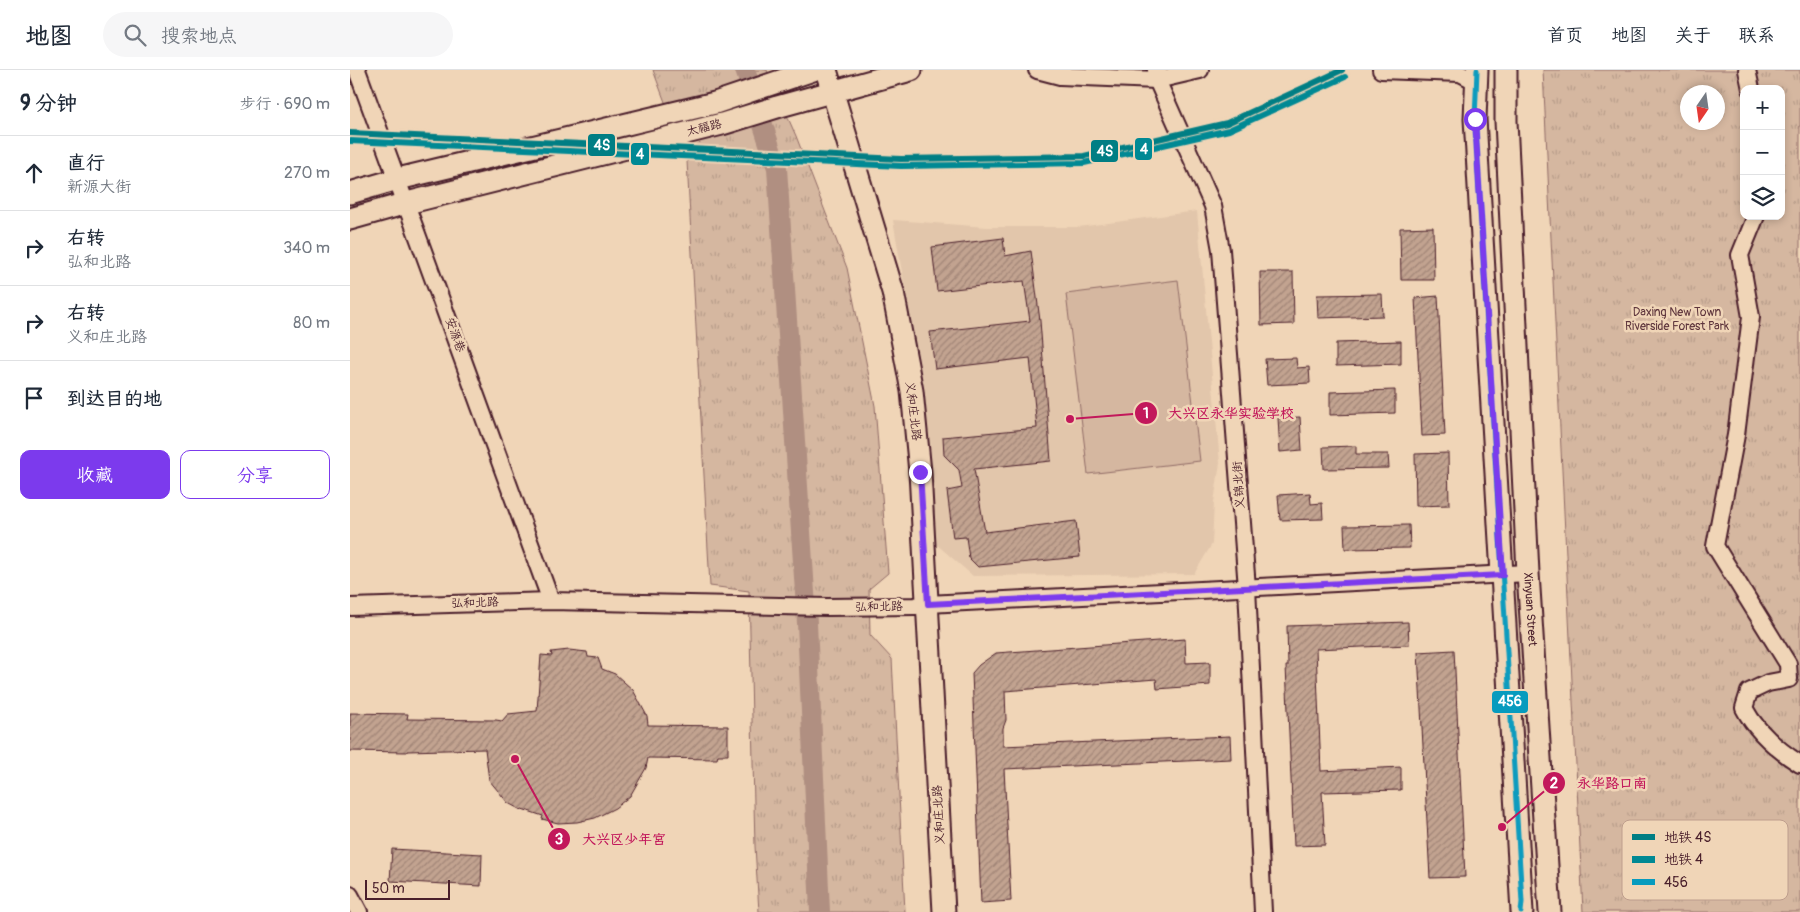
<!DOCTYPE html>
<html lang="zh">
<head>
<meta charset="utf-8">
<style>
	:root { --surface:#fff; --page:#f6f6f7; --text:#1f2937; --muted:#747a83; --line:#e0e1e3; --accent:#7c3aed }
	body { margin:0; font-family:Pangolin,"LXGW WenKai TC",sans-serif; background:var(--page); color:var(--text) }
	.controls { position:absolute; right:15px; top:15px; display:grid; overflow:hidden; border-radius:10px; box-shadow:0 2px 8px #0003 }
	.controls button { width:45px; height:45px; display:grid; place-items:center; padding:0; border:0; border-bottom:1px solid var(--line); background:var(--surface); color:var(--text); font:25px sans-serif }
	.compass { position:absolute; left:1330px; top:15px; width:45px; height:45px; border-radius:50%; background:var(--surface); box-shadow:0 2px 8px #0003; rotate:193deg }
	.scale { position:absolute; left:15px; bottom:12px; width:85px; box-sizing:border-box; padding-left:5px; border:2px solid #4a1f2b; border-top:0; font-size:14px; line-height:18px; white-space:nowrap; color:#4a1f2b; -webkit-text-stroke:4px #f0d5b7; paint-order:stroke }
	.stop { position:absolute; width:15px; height:15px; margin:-11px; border:4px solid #7c3aed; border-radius:50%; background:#fff }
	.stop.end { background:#7c3aed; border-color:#fff; box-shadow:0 1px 5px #0008 }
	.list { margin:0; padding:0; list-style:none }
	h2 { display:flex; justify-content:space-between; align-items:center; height:65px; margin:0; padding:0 20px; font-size:21px }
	h2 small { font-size:16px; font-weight:400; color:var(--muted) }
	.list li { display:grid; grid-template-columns:32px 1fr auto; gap:15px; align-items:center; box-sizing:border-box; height:75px; padding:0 20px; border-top:1px solid var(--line) }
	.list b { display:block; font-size:19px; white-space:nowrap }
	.list p { margin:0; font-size:16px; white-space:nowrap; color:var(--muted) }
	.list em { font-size:16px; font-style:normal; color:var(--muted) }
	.actions { display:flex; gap:10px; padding:15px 20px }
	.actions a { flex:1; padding:11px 0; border:1px solid var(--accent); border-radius:10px; text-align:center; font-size:18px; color:var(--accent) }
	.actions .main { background:var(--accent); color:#fff }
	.icon { flex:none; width:28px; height:28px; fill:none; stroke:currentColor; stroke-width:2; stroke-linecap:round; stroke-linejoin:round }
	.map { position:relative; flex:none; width:1450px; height:842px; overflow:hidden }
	header { display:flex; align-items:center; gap:30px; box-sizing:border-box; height:70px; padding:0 25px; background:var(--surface); border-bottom:1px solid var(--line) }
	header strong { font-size:24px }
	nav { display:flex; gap:28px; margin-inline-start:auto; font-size:18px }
	.search { width:350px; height:45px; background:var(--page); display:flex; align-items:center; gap:12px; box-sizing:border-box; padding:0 18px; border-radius:28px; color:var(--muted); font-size:19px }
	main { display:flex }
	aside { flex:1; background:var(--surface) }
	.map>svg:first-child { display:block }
</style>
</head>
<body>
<header>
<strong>地图</strong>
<div class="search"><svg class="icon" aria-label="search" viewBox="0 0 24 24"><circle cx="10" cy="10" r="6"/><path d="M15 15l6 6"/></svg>搜索地点</div>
<nav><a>首页</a><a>地图</a><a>关于</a><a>联系</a></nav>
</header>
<main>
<aside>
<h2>9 分钟<small>步行 · 690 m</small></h2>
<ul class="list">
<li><svg class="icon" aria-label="ahead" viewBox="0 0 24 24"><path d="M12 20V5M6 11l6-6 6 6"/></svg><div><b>直行</b><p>新源大街</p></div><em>270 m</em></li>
<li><svg class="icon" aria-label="right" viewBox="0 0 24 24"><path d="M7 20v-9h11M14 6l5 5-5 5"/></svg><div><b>右转</b><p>弘和北路</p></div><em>340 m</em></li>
<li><svg class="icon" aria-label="right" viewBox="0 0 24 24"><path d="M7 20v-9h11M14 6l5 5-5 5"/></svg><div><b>右转</b><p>义和庄北路</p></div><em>80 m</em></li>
<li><svg class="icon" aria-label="arrive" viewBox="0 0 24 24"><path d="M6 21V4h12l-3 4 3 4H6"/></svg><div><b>到达目的地</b></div></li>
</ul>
<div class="actions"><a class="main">收藏</a><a>分享</a></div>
</aside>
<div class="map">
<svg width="1450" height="842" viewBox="0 0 1450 842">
	<defs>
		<pattern id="park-tufts" width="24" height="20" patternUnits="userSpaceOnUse" patternTransform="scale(1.25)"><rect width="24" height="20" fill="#d5b7a0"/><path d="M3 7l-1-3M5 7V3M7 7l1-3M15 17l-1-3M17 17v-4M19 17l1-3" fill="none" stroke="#b89d8a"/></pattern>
		<pattern id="building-hatch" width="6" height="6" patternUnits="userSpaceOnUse" patternTransform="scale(1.25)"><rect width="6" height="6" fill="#c2a390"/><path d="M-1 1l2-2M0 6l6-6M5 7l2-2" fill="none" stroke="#a08476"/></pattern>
	</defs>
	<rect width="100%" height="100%" fill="#f0d5b7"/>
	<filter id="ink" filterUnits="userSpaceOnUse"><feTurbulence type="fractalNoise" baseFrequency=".02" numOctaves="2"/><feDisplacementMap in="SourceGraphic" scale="10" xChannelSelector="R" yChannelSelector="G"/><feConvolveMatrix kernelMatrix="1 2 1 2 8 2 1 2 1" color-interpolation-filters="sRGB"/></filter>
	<g filter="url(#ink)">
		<path fill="#e2c6ab" d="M847 141 870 393 864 432 862 474 844 504 623 506 585 473 570 306 543 150 637 157H729Z"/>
		<path fill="#d5b7a0" stroke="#906b66" d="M828 210 850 391 738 404 716 224Z"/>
		<g fill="url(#park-tufts)" stroke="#906b66" fill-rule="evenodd">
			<path d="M303 0H417L446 66 497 198 525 336 538 503 519 519 520 565 542 589 555 842H409L405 776 399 521 360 516 337 91Z"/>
			<path d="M1193 0H1450V842H1233ZM1394 19H1431V146H1394ZM1338 22H1368V52H1338Z"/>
		</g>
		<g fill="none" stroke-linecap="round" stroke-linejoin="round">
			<path stroke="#b08f81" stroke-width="20" d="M395 0 427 98 457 553 470 842"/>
		</g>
		<g fill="url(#building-hatch)" stroke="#4a1f2b">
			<path d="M1083 157 1084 210H1051L1050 158Z"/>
			<path d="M653 168 655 186 681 181 690 251 701 391 624 399 635 462 726 451 730 487 628 497 619 488 616 467 603 468 597 421 612 418 609 400 594 385 593 367 687 358 680 288 585 299 580 262 680 251 674 211 587 221 582 177Z"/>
			<path d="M910 202H943L944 254 911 255Z"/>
			<path d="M1032 224 1033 246 968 248 967 225Z"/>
			<path d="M1088 226 1095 365 1072 366 1065 228Z"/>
			<path d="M1051 271V294L986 296V273Z"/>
			<path d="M946 288 947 298 959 297 960 313 917 315 915 289Z"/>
			<path d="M1045 320V343L980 345V322Z"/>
			<path d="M950 347 952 380 930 382 928 348Z"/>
			<path d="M1006 376V384H1038L1039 398 974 399 973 377Z"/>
			<path d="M1098 383 1099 435 1066 436 1065 384Z"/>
			<path d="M960 423 961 434 972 433 973 449 930 450 928 425Z"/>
			<path d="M1059 455 1060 478 995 479 994 456Z"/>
			<path d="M1058 552 1059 575 966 579 971 701 1051 697V720L972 722 975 775 944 776 936 596H938L937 556Z"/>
			<path d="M835 569 836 593 860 592V615L807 619 806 609 655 621 656 650 653 658V676L880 666 881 689 654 699 661 831 631 833 622 603 629 595 646 583Z"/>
			<path d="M219 580 237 582 238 587 248 588 252 599 265 604 283 620 297 646 298 655 378 656V685H368L367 689 298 688 296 698 280 726 265 738 245 748 227 752 208 753 192 749 193 746 172 739 171 740 158 733 139 710 135 679 57 681V682L0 681V643L58 644 57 649 146 650 152 651 158 644 187 641 191 585 202 586 201 582Z"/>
			<path d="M1104 580 1115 807 1080 808 1068 582Z"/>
			<path d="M42 779 132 784 131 816 40 811Z"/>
		</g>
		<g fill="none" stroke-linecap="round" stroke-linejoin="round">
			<g stroke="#4a1f2b" stroke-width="20">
				<g id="minor">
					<path d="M7 0 201 531"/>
					<path d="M687 0 710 6 807 10 850 0"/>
					<path d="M806 0 807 10 863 136 871 180 897 518 913 842"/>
					<path d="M1031 0 1110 3 1127 12"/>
					<path d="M1397 0 1401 19"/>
					<path d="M1406 146 1390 185 1401 247 1386 365 1365 476 1438 594 1439 609 1418 613 1399 622 1394 638C1406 661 1428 680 1450 694"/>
					<path d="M0 537 201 531 477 537 565 536 578 534 1178 503"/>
					<path d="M0 825 9 842"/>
				</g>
			</g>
			<g stroke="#4a1f2b" stroke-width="25">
				<g id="major">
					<path d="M476 0 543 222 562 321 570 402 594 842"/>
					<path d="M1127 0 1125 49 1172 842"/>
					<path id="s1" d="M1156 0V51L1178 503 1200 842"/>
					<path d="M0 123 48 109 365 33 463 0"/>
					<path d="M0 149 57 133 372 54 427 37 561 0"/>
				</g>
			</g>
			<use href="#minor" stroke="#f0d5b7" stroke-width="16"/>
			<use href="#major" stroke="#f0d5b7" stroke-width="21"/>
			<g stroke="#f0d5b7" stroke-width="9">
				<path id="bus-1" d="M1127 0 1125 49 1172 832 1171 842"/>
			</g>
			<use href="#bus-1" stroke="#079bbe" stroke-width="5"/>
			<g stroke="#f0d5b7" stroke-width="10">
				<path id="metro-1" d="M0 63 551 89 734 86 877 53 992 0"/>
			</g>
			<g stroke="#f0d5b7" stroke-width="10">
				<path id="metro-2" d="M0 71 551 96 734 93 879 60 995 7"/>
			</g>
			<use href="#metro-1" stroke="#007e84" stroke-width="6"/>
			<use href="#metro-2" stroke="#008994" stroke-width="6"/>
		</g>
	</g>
	<g fill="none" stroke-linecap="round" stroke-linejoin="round" filter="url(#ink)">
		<path stroke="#7c3aed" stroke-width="6" d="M570 402 578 534 1153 505 1125 49"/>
	</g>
	<g text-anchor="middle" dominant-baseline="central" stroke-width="5" stroke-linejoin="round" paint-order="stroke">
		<g font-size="12" fill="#4a1f2b" stroke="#f0d5b7">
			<text transform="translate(354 58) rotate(-14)">太福路</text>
			<text transform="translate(105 265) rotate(70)">安源巷</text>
			<text transform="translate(563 341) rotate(83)">义和庄北路</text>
			<text transform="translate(889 415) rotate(-94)">义锦北街</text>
			<text transform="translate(125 533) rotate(-2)">弘和北路</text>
			<text transform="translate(529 537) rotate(-1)">弘和北路</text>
			<text stroke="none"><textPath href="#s1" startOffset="540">Xinyuan Street</textPath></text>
			<text transform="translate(589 745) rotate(-93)">义和庄北路</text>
		</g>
		<g font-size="12" fill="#5f363d" stroke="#f0d5b7">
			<text x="1327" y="242">Daxing New Town<tspan x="1327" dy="14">Riverside Forest Park</tspan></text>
		</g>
	</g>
	<rect x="1272" y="750" width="166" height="80" rx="8" fill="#f0d5b7" stroke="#be9e8d" stroke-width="1"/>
	<rect x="1282" y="764" width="23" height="6" fill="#007e84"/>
	<rect x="1282" y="786" width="23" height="7" fill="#008994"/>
	<rect x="1282" y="809" width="23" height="6" fill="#079bbe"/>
	<g font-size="14" fill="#4a1f2b">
		<text x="1314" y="772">地铁 4S</text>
		<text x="1314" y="794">地铁 4</text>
		<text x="1314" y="817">456</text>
	</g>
	<path fill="none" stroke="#c2185b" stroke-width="2" d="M720 349L796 343M1152 757L1204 713M165 689L209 769"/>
	<g fill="#c2185b" stroke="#f0d5b7" stroke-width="2">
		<circle cx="720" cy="349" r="5"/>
		<circle cx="1152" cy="757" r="5"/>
		<circle cx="165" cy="689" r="5"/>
		<circle cx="796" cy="343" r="12"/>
		<circle cx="1204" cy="713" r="12"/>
		<circle cx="209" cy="769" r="12"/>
	</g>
	<g font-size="15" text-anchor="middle" font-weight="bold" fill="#fff">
		<text x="796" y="348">1</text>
		<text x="1204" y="718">2</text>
		<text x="209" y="774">3</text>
	</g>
	<g font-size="14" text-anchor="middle" font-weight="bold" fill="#c2185b" stroke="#f0d5b7" stroke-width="5" stroke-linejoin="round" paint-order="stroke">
		<text x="881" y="348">大兴区永华实验学校</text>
		<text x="1262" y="718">永华路口南</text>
		<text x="274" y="774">大兴区少年宫</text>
	</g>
	<g stroke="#f0d5b7" stroke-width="2">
		<rect x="237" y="63" width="29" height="24" rx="5" fill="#007e84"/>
		<rect x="784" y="67" width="19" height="24" rx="5" fill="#008994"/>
		<rect x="740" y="69" width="29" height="24" rx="5" fill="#007e84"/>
		<rect x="280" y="72" width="20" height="24" rx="5" fill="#008994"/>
		<rect x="1141" y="620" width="38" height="24" rx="5" fill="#079bbe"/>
	</g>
	<g font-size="14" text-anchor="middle" font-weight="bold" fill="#fff">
		<text x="252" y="80">4S</text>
		<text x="794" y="84">4</text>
		<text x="755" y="86">4S</text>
		<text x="290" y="89">4</text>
		<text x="1160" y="636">456</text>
	</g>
</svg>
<div class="controls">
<button>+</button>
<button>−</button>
<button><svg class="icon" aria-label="layers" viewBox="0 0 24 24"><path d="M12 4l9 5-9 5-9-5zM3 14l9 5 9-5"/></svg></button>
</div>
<svg class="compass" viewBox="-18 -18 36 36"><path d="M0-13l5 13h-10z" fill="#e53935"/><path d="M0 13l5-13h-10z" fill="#747a83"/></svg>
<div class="scale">50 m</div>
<div class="stop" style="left:1125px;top:49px"></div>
<div class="stop end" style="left:570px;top:402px"></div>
</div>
</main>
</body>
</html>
